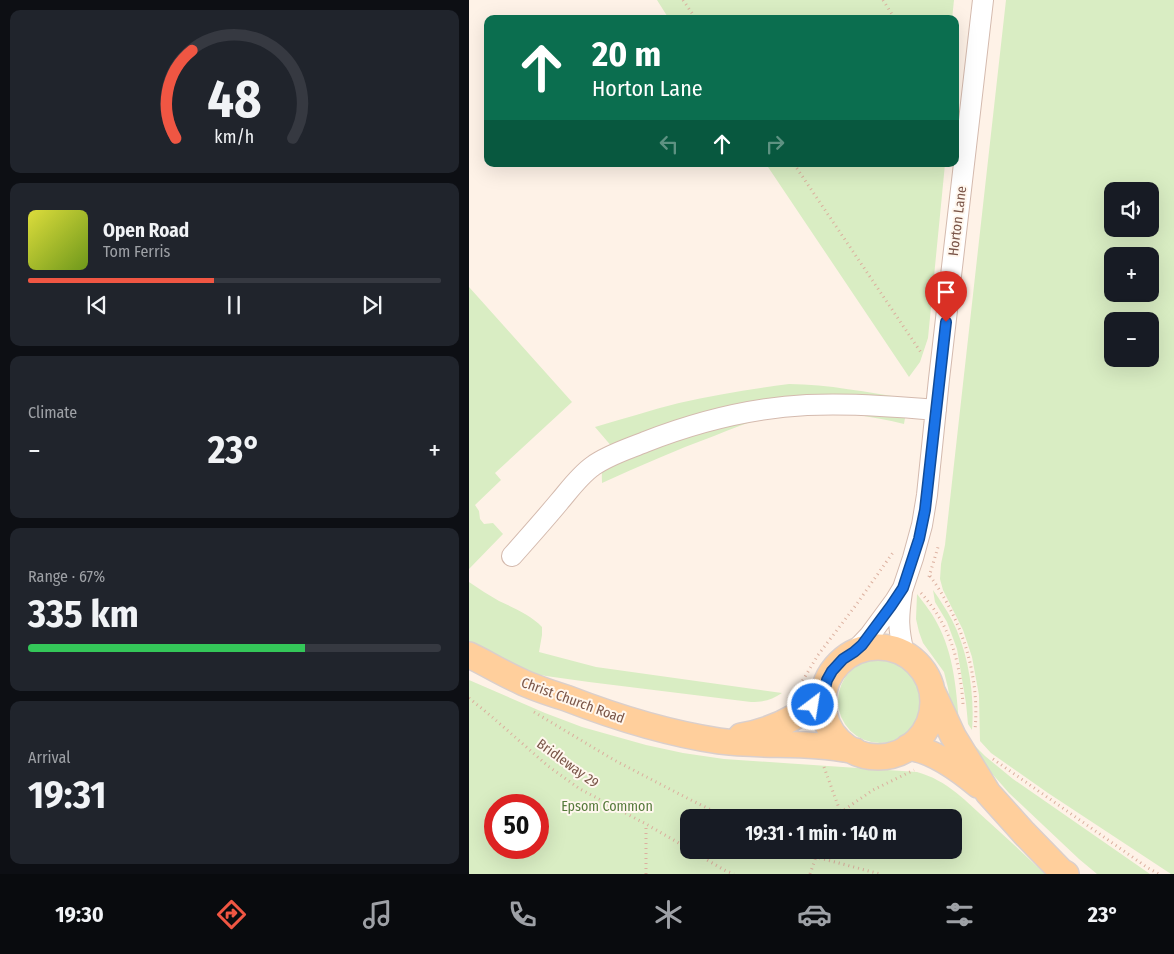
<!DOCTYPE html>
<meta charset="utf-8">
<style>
:root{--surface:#171b24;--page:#20242c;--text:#f1f3f6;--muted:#9ea1a6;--line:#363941;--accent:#f05643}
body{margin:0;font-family:"Fira Sans Condensed",sans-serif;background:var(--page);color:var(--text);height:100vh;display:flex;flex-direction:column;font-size:19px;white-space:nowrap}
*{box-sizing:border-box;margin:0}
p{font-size:16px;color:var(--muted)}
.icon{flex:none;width:28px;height:28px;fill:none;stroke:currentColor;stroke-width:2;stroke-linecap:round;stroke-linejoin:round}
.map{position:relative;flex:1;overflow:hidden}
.details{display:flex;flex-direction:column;gap:10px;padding:10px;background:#0d0f14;width:469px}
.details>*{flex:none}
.top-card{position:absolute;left:15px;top:15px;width:475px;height:152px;border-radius:10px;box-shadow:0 5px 20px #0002;background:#0b6e4f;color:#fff;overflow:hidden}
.controls{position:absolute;left:635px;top:182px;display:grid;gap:10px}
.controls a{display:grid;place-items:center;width:55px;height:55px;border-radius:10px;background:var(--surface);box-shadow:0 5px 20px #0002;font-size:25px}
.speed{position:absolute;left:15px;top:794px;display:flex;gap:10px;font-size:25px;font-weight:700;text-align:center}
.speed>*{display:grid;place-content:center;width:65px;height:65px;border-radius:50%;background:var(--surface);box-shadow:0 5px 20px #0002;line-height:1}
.speed .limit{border:8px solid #d22;background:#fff;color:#111}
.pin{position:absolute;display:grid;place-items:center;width:42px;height:42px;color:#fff;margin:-51px -21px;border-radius:50% 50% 50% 0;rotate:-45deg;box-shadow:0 0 5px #0007}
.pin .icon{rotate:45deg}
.me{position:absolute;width:55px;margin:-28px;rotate:31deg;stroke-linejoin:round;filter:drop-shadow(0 0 4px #0008)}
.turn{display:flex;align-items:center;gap:18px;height:105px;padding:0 25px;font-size:22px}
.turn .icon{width:65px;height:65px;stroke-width:2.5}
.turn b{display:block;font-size:35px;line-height:42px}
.lanes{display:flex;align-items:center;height:48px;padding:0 25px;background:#0003;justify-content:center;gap:25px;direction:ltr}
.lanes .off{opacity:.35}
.big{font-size:38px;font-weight:700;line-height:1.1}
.details .widget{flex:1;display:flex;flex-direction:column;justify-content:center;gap:8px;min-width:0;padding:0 18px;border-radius:10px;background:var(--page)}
.details .dial{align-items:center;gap:0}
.dial svg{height:130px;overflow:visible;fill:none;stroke:var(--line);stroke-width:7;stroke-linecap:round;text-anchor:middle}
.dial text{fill:var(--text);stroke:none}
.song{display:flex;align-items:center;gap:15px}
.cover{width:60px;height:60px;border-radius:8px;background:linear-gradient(135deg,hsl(60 70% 55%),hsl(80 70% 35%))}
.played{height:5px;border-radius:2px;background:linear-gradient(90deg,var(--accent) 45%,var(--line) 45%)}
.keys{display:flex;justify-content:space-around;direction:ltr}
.heat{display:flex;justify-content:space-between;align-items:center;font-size:28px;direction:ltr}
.charge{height:8px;border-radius:4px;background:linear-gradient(90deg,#34c759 67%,var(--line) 0)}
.trip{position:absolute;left:211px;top:809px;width:282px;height:50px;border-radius:10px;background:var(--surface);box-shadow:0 5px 20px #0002;font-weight:700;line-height:50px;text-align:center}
.dock{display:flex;height:80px;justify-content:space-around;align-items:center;background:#090b0e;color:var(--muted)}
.dock .icon{width:35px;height:35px}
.dock .current{color:var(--accent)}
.dock b{font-size:22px;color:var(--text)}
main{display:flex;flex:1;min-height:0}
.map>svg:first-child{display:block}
.green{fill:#d9edc3;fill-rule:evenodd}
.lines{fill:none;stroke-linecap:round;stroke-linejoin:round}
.minor-casing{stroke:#d4baae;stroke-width:22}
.major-casing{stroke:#dacfcc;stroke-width:28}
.path{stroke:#dbaf9e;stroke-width:3;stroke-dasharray:1 4;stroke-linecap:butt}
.minor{stroke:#fff;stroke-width:20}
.major{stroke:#ffcf9c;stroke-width:25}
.route-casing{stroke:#114b97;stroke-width:12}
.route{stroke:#1a73e8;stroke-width:9}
.labels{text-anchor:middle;stroke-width:4;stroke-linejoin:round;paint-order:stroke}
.street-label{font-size:14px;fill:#7a5548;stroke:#fff7ee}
.park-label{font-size:14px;fill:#567a3c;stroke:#fff7ee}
</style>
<main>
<section class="details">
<div class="widget dial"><svg viewBox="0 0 100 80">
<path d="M14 69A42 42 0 1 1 86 69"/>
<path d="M14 69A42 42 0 0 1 24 15" stroke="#f05643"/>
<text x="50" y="56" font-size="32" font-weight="700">48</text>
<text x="50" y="72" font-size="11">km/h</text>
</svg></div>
<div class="widget">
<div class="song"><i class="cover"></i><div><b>Open Road</b><p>Tom Ferris</p></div></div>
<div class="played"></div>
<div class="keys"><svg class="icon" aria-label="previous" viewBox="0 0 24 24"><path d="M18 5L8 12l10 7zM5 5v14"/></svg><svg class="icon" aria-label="pause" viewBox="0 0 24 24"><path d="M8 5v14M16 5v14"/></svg><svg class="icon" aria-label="next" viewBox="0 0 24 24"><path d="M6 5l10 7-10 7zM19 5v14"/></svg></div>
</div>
<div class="widget"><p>Climate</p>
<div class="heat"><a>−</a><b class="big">23°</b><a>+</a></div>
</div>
<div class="widget"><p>Range · 67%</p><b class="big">335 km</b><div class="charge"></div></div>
<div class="widget"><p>Arrival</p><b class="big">19:31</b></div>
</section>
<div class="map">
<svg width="706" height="874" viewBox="0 0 706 874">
<rect width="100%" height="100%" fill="#fef2e7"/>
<path class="green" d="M188,0H485L483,19H200Z
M537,0H705V874H702L579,793L522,753L511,741L510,695L503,657L494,630L474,590L471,579L472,564L476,545L483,482ZM644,191H681V229H644ZM644,256H681V294H644ZM644,321H681V359H644Z
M297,164H476L459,338L451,362L440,377Z
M0,287L103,402L26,473L32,480L6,505L10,511L11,519L15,524L24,523L34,534L0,569Z
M320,384C359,384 399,393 438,398L358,401L144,448L126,427C154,419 182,410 210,403C246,395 283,389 320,384Z
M340,408H376L437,412L435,424C400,416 365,410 329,412C300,414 272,425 245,436C207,450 170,466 133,483C133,478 132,472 135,468C140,458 155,455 164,451C190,440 217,430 245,423C276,415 308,411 340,408Z
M0,582C10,589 20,595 30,601C45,608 62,615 73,627V635L70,652L127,667L313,693C303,700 294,702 282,702L120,682L77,676L55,672L0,650Z
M464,590C471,600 477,609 483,620C499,651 506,695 503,730L499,724L497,703L488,649L478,622L466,602Z
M448,594C455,603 463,613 468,623C485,655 487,688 490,723L482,707L479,688L475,672L454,643L450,632L447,619Z
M369 701a42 42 0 1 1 84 0a42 42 0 1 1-84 0Z
M0,680L76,713L113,727L177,745L214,753L255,759L448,772C478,780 498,802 520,822C539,839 558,857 576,874H0ZM26,805H69V848H26ZM220,818H485V850H220Z
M500,740L516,756L544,779L681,874H628L610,859L540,793L519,769Z"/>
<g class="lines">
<g class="minor-casing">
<path id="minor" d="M43,556C59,538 75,520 90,502C101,489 111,475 124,466C139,455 159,449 176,442C227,422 282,408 338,405C380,403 424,406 467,410
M433,592C429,618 429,628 435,654
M385,652L401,635L426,601L434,588L444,558L453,525L458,495L470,379L514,0"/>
</g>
<g class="major-casing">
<path id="major" d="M354 702a55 55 0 1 1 110 0a55 55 0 1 1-110 0Z
M0,655C17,663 33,673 51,681C65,688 81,693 97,698C146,717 197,733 250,741C295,747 342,741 386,751
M464,693L484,736L519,793L555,833L592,871L597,874
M272,736C303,731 330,717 354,697
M439,747C463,750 491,770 509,785"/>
</g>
<path class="path" d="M214,0L227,19
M414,0L426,19
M325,164L453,354
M461,576C493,620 511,676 506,730
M460,577L469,547
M452,593C481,625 491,661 494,704
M331,685L349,655L387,605L425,551
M0,698L22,716L79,766L111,789L177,824L220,849
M65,712L145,760L216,797L258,818
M524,759L679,868L690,874
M355,767L371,811
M363,818L404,790L445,770
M221,850L257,871L265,874
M332,850L347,857L411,874
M177,874V825
M341,874L347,857"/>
<use href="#minor" class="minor"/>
<use href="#major" class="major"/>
</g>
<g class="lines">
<g class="route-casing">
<path id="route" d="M344,705L354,697L358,680L363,671L374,659L385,652L393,645L422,606L434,588L450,539L456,510L477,322"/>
</g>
<use href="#route" class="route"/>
</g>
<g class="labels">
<g class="street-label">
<text transform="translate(488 221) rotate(-83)" y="5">Horton Lane</text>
<text transform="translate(104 700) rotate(20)" y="5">Christ Church Road</text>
<text transform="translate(99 763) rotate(36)" y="5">Bridleway 29</text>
</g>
<g class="park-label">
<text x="138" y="811">Epsom Common</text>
</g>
</g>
</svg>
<div class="controls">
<a><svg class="icon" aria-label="sound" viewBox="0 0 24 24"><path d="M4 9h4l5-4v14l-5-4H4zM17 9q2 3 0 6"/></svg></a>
<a>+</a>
<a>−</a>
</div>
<div class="speed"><div class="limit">50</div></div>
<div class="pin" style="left:477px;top:322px;background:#d93025"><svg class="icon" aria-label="arrive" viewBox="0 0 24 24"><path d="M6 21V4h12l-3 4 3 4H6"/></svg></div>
<svg class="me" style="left:344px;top:705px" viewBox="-20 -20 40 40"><circle r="17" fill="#1a73e8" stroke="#fff" stroke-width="3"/><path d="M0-11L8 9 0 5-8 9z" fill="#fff"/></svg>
<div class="trip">19:31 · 1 min · 140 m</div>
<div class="top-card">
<div class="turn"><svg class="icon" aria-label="ahead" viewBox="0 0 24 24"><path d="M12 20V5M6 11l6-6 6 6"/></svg><div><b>20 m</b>Horton Lane</div></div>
<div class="lanes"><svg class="icon off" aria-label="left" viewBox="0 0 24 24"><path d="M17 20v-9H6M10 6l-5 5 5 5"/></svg><svg class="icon" aria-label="ahead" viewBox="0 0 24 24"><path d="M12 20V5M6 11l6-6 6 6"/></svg><svg class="icon off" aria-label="right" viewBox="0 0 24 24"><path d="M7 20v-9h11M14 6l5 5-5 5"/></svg></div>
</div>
</div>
</main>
<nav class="dock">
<b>19:30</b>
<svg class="icon current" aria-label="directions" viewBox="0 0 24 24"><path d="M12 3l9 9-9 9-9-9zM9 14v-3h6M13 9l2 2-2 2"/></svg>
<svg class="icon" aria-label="music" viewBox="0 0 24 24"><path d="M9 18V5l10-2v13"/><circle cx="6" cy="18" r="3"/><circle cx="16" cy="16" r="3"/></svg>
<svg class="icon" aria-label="phone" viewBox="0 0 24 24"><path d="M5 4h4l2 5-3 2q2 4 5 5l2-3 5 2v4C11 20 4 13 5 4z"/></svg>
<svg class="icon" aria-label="climate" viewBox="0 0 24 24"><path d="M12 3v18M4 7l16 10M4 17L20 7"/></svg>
<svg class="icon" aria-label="car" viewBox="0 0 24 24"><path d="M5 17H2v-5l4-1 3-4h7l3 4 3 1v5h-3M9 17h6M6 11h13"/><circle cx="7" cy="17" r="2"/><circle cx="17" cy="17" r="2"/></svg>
<svg class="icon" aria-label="filters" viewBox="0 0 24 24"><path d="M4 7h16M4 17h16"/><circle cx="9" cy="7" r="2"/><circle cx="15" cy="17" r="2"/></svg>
<b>23°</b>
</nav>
